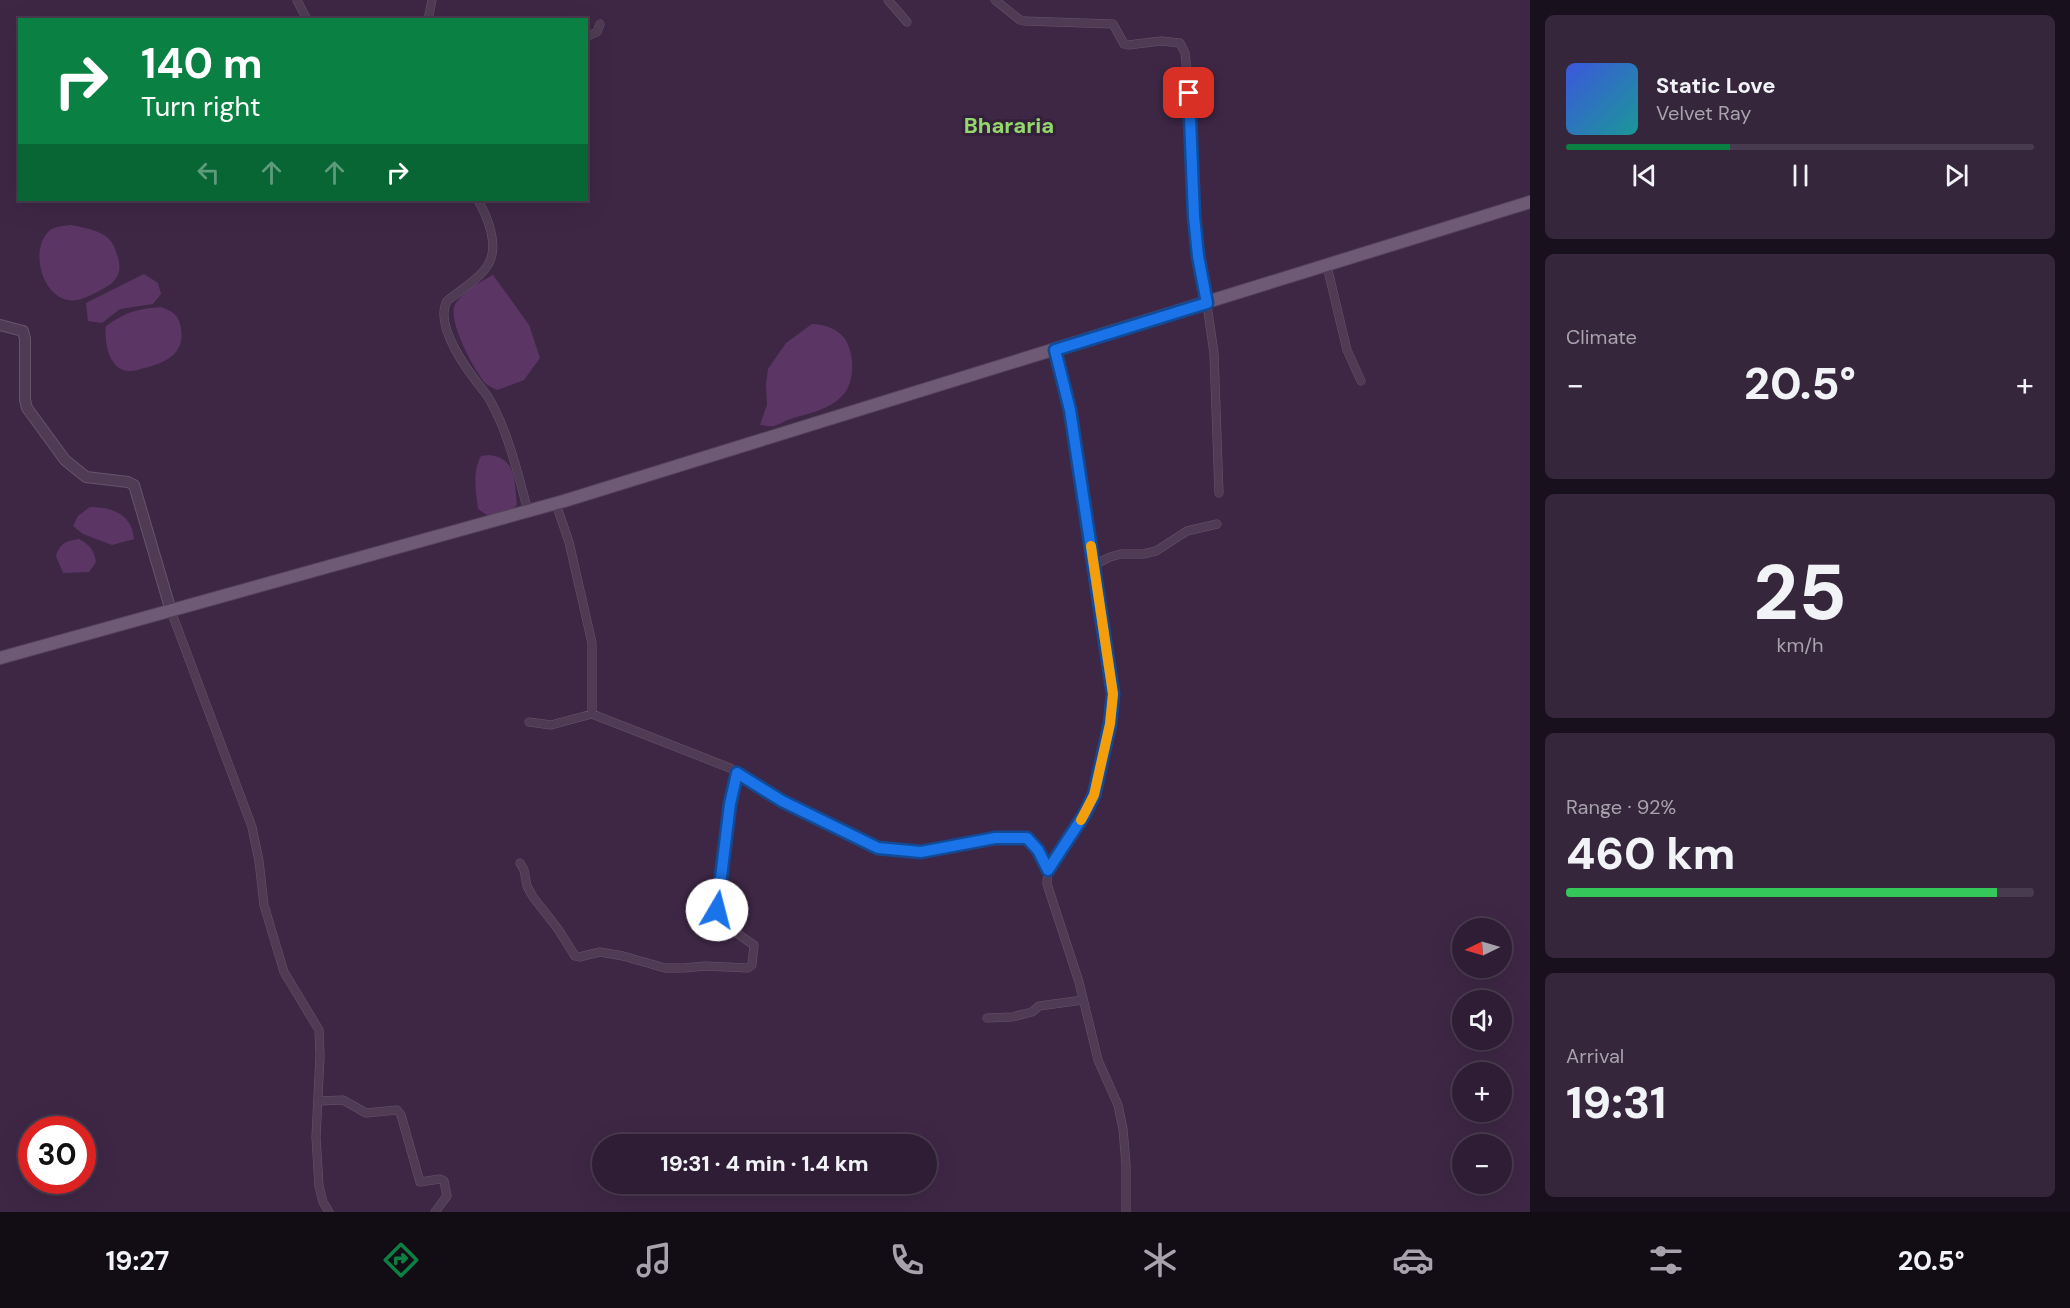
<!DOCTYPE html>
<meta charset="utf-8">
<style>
:root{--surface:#2e1d34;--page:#36263c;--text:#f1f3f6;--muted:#a7a2ac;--line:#493b4f;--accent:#0b8043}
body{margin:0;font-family:"DM Sans",sans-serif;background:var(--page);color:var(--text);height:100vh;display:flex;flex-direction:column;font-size:22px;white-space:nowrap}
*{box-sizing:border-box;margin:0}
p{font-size:20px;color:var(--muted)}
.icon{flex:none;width:33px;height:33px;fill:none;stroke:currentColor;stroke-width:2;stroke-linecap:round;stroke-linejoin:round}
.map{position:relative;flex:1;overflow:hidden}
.details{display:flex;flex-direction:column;gap:15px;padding:15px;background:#19101d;width:540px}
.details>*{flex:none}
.hud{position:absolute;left:18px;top:18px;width:570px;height:183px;border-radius:0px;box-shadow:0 6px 24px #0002,0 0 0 2px var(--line);background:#0b8043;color:#fff;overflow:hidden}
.needle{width:39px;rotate:265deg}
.controls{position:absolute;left:1452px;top:918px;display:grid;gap:12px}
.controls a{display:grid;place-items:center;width:60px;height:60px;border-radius:50%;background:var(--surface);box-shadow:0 6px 24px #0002,0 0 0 2px var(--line);font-size:30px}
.speed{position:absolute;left:18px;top:1116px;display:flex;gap:12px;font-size:30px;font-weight:700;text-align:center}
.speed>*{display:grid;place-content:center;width:78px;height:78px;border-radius:50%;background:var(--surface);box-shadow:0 6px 24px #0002,0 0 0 2px var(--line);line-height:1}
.speed .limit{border:9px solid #d22;background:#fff;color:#111}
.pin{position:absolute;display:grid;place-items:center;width:51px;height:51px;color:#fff;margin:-26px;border-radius:12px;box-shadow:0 3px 9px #0006}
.me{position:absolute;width:66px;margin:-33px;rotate:8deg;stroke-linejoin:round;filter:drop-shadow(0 0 4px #0008)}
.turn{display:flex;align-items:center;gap:21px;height:126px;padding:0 24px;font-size:27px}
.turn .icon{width:78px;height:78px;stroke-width:2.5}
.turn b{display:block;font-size:42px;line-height:51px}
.lanes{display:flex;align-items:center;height:57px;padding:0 24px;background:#0003;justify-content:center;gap:30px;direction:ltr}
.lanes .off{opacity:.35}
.big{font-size:45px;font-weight:800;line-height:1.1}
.details .widget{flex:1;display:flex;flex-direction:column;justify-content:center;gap:9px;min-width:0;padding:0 21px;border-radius:9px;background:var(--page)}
.details .dial{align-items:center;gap:0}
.dial b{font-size:78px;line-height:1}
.song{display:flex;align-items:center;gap:18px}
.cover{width:72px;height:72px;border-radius:9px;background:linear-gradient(135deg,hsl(230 70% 55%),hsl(180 70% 35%))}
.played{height:6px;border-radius:3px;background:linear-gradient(90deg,var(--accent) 35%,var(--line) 35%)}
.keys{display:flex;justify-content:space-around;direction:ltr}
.heat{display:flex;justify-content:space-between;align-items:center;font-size:33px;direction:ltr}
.charge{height:9px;border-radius:4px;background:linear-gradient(90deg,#34c759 92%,var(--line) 0)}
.trip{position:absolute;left:592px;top:1134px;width:345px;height:60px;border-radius:30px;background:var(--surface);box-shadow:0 6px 24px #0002,0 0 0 2px var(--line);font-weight:800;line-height:60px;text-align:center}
.tab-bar{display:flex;height:96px;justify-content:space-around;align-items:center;background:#120c15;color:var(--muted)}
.tab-bar .icon{width:42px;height:42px}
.tab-bar .current{color:var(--accent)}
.tab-bar b{font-size:27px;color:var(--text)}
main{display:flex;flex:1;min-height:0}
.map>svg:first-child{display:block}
.water{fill:#5b3665}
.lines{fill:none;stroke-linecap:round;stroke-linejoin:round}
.minor-casing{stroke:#67546c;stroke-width:9}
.tertiary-casing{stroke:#67546c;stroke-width:12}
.primary-casing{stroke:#55425b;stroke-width:14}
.minor{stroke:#4f3c54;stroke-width:8}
.tertiary{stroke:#4f3c54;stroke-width:10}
.primary{stroke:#6e5a74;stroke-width:12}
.route-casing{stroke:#114b97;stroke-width:15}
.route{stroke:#1a73e8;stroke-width:10}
.slow{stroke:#f59e0b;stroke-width:10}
.labels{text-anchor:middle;stroke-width:6;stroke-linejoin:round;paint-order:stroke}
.quarter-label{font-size:22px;font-weight:bold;fill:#93d86a;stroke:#34203a}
</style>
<main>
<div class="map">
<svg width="1530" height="1212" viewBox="0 0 1530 1212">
<rect width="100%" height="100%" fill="#3e2745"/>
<path class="water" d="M71,225C81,227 93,229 102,234C109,237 114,244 116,252C124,272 118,282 99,291C89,296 79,302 68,300C41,295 30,249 49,231C55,226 64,226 71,225Z
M144,274L158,283L161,294L153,304L120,309L102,323L88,321L86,303Z
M493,275L529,325L540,358L524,380L497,390C494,388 488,386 485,383C474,370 445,317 456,303C465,290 480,282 493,275Z
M161,307C174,312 179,315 181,329C185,354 165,363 144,368C140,369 135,371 130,371C109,371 104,342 106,326C126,312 137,309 161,307Z
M812,324C824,324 838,329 845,339C855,354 855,383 842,396C828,411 805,414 787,420C783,422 778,425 774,426C770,427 764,425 760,425L767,405L766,384L768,369L786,343Z
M490,455C517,459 514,481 517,505L511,510L490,517L478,509C476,490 472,473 481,456Z
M90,507C112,507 132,514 134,539L112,545L83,534L73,526L78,516Z
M79,539C90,545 94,550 96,562L89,572L63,573L56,556C60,543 66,541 79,539Z"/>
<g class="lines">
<g class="minor-casing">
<path id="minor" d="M297,0L307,20
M888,0L907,22
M995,0L1020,20L1024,21L1113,24L1124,44L1128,45L1161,41L1180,43L1185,53L1189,93L1194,216L1214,353L1219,493
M428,20L432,0
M586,37L597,32L600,24
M478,200C487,216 499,244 489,263C481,278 461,290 447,301C433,327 470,374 486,394C492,402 497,414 501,423C513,451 520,482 528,511
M1327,266L1347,350L1361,381
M1055,350L1070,409L1113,694L1110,724L1094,795L1084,815L1048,870L1047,884L1079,982L1098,1060L1118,1105L1123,1129L1126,1165V1212
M556,504L569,542L592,643V714
M1094,565L1110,557L1121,554H1143L1156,551L1187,531L1217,524
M171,611L252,827L259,861L264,905L284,972L319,1030L320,1056L316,1137L319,1186L323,1202L329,1212
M529,722L551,725L592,714L730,768L781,801L823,823L878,848L921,852L995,838H1027L1038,850L1048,870
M520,863L524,870L527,886L533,897L558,929L575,956L579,957L600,952L623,956L665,968H684L705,966L748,968L752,965L754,945L720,922L717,917L730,804L737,773
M987,1018L1012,1017L1032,1012L1039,1006L1083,1000
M318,1101L343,1100L366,1113L397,1110L401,1115L420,1182L440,1179L444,1181L447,1196L435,1212"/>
</g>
<g class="tertiary-casing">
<path id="tertiary" d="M0,325L23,331L25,339V400L27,408L65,460L86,477L128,482L134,485L171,611"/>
</g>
<g class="primary-casing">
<path id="primary" d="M0,658L564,501L1530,202"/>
</g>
<use href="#minor" class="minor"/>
<use href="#tertiary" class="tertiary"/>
<use href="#primary" class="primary"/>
</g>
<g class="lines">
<g class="route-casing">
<path id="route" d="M717,910L730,804L737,773L782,801L878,848L921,852L995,838H1027L1038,850L1048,870L1084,815L1094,795L1110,724L1113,694L1070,410L1055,350L1207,303L1198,256L1194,216L1189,93"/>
</g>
<use href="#route" class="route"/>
<path class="slow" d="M1081,820L1094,795L1110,724L1113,694L1091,546"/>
</g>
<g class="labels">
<g class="quarter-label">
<text x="1009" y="133">Bhararia</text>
</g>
</g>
</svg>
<div class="controls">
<a><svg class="needle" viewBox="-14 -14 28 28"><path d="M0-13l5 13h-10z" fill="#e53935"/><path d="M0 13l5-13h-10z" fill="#a7a2ac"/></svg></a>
<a><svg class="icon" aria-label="sound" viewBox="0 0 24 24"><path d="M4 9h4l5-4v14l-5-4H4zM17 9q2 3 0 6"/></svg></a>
<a>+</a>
<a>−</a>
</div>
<div class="speed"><div class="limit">30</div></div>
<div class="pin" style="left:1189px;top:93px;background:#d93025"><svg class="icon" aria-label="arrive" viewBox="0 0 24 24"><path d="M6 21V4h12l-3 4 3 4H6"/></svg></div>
<svg class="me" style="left:717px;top:910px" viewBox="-20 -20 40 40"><circle r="19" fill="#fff"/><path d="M0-13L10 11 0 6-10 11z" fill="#1a73e8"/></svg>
<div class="trip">19:31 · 4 min · 1.4 km</div>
<div class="hud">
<div class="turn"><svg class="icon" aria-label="right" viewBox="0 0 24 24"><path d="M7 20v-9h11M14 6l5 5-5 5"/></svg><div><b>140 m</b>Turn right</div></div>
<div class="lanes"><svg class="icon off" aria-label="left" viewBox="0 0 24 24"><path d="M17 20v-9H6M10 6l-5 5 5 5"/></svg><svg class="icon off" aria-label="ahead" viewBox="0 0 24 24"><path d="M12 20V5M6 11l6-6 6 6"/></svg><svg class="icon off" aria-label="ahead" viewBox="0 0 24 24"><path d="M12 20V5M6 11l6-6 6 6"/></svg><svg class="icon" aria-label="right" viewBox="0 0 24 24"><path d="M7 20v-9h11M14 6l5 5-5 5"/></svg></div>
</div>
</div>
<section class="details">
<div class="widget">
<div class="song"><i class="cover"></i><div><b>Static Love</b><p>Velvet Ray</p></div></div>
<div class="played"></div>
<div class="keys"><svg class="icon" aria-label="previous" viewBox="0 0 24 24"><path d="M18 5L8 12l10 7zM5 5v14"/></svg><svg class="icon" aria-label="pause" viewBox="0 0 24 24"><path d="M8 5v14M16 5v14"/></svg><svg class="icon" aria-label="next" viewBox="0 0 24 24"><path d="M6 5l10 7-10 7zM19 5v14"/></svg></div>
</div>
<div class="widget"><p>Climate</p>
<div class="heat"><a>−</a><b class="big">20.5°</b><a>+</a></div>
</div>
<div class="widget dial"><b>25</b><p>km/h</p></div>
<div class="widget"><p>Range · 92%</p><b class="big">460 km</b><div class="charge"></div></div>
<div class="widget"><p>Arrival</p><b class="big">19:31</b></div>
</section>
</main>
<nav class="tab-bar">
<b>19:27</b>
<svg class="icon current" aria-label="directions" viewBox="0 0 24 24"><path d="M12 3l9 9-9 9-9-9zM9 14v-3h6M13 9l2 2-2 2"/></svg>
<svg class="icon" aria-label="music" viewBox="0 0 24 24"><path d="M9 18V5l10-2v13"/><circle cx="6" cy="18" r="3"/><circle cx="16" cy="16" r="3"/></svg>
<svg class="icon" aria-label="phone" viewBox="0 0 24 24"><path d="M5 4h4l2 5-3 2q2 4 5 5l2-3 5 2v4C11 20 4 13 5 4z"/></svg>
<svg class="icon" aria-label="climate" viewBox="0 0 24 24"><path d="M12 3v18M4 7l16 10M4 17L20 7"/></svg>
<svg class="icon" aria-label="car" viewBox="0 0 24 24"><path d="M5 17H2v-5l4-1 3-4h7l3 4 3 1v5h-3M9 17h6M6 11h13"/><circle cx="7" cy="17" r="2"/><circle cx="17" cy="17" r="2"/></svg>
<svg class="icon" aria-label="filters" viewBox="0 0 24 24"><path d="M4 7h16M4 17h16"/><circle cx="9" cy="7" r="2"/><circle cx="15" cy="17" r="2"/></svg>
<b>20.5°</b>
</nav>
